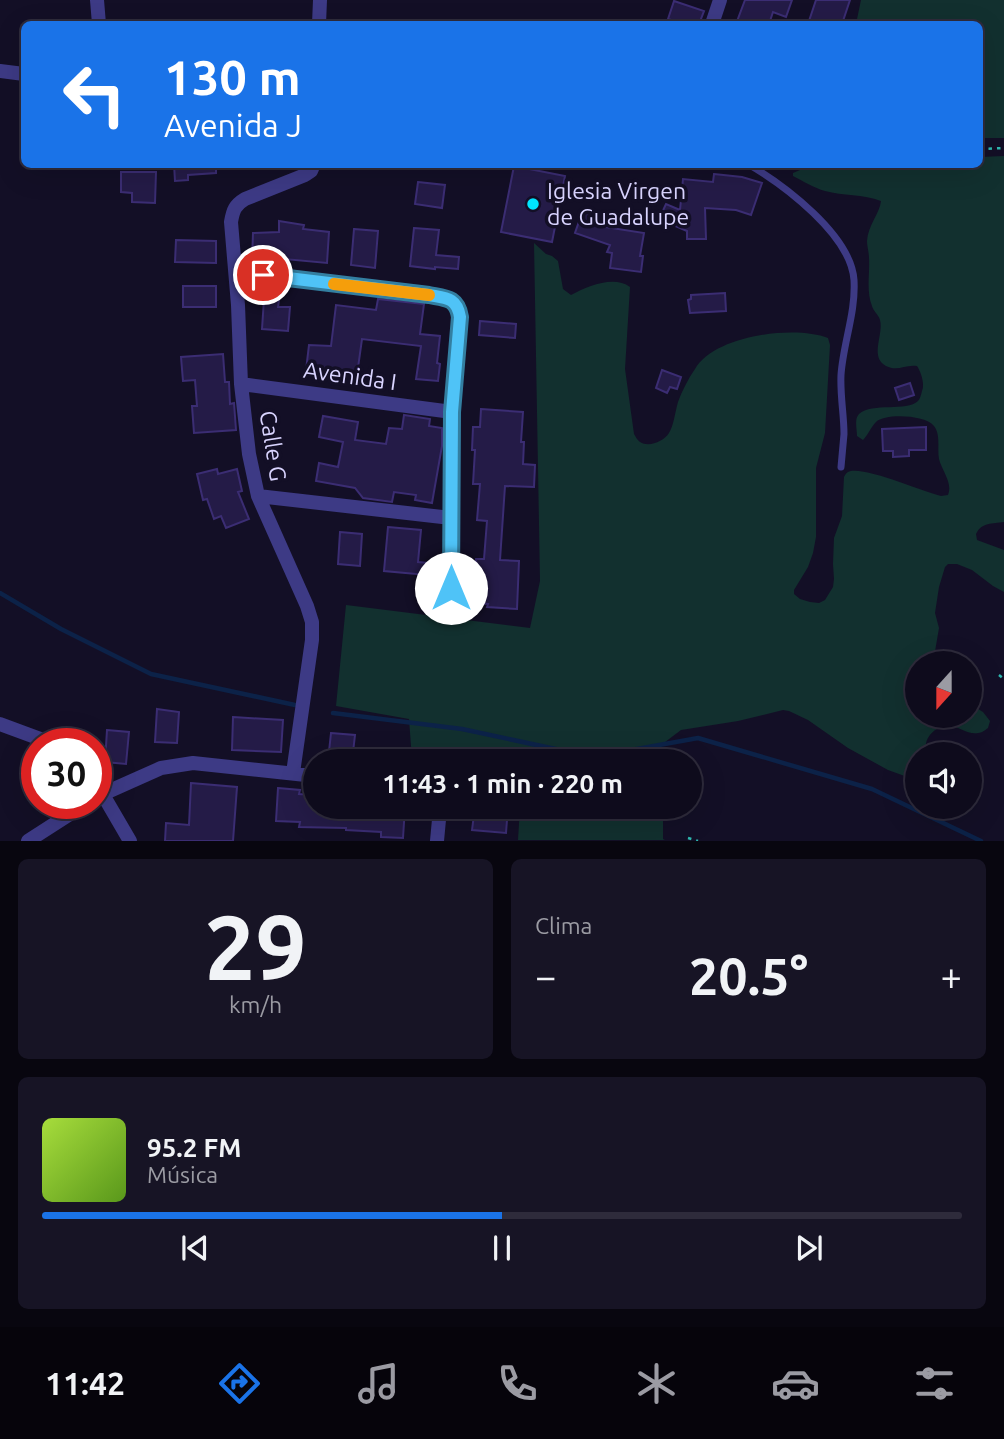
<!DOCTYPE html>
<html lang="es">
<meta charset="utf-8">
<style>
:root{--surface:#0e0b1c;--page:#171425;--text:#f1f3f6;--muted:#9b9ba3;--line:#2e2b3b;--accent:#1a73e8}
body{margin:0;font-family:Ubuntu,sans-serif;background:var(--page);color:var(--text);height:100vh;display:flex;flex-direction:column;font-size:26px;white-space:nowrap}
*{box-sizing:border-box;margin:0}
p{font-size:23px;color:var(--muted)}
.icon{flex:none;width:38px;height:38px;fill:none;stroke:currentColor;stroke-width:2;stroke-linecap:round;stroke-linejoin:round}
.map{position:relative;height:841px;overflow:hidden}
.details{display:flex;flex-direction:column;gap:18px;padding:18px;background:#08060f;flex:1}
.details>*{flex:none}
.top-card{position:absolute;left:21px;top:21px;width:962px;height:147px;border-radius:10px;box-shadow:0 7px 28px #0002,0 0 0 2px var(--line);background:#1a73e8;color:#fff;overflow:hidden}
.needle{width:46px;rotate:201deg}
.controls{position:absolute;left:905px;top:651px;display:grid;gap:14px}
.controls a{display:grid;place-items:center;width:77px;height:77px;border-radius:50%;background:var(--surface);box-shadow:0 7px 28px #0002,0 0 0 2px var(--line);font-size:35px}
.speed{position:absolute;left:21px;top:728px;display:flex;gap:14px;font-size:35px;font-weight:700;text-align:center}
.speed>*{display:grid;place-content:center;width:91px;height:91px;border-radius:50%;background:var(--surface);box-shadow:0 7px 28px #0002,0 0 0 2px var(--line);line-height:1}
.speed .limit{border:10px solid #d22;background:#fff;color:#111}
.pin{position:absolute;display:grid;place-items:center;width:60px;height:60px;color:#fff;margin:-30px;border:4px solid #fff;border-radius:50%;box-shadow:0 2px 7px #0007}
.me{position:absolute;width:77px;margin:-38px;rotate:0deg;stroke-linejoin:round;filter:drop-shadow(0 0 5px #0008)}
.turn{display:flex;align-items:center;gap:24px;height:147px;padding:0 28px;font-size:32px}
.turn .icon{width:91px;height:91px;stroke-width:2.5}
.turn b{display:block;font-size:49px;line-height:60px}
.big{font-size:52px;font-weight:700;line-height:1.1}
.details .card{flex:1;display:flex;flex-direction:column;justify-content:center;gap:10px;min-width:0;padding:0 24px;border-radius:10px;background:var(--page)}
.details .dial{align-items:center;gap:0}
.dial b{font-size:91px;line-height:1}
.song{display:flex;align-items:center;gap:21px}
.cover{width:84px;height:84px;border-radius:10px;background:linear-gradient(135deg,hsl(80 70% 55%),hsl(90 70% 35%))}
.played{height:7px;border-radius:4px;background:linear-gradient(90deg,var(--accent) 50%,var(--line) 50%)}
.keys{display:flex;justify-content:space-around;direction:ltr}
.heat{display:flex;justify-content:space-between;align-items:center;font-size:38px;direction:ltr}
.details .tiles{flex:1;display:grid;gap:18px;grid-template-columns:1fr 1fr}
.card:last-child{grid-column:span 2}
.trip{position:absolute;left:303px;top:749px;width:399px;height:70px;border-radius:35px;background:var(--surface);box-shadow:0 7px 28px #0002,0 0 0 2px var(--line);font-weight:700;line-height:70px;text-align:center}
.tabs{display:flex;height:112px;justify-content:space-around;align-items:center;background:#06040b;color:var(--muted)}
.tabs .icon{width:49px;height:49px}
.tabs .current{color:var(--accent)}
.tabs b{font-size:32px;color:var(--text)}
.map>svg:first-child{display:block}
.green{fill:#12302f}
.lines{fill:none;stroke-linecap:round;stroke-linejoin:round}
.stream{stroke:#0c2248;stroke-width:4.5}
.building{fill:#241b47;stroke:#3b2d73;stroke-width:2}
.path{stroke:#2fb8b0;stroke-width:2.5;stroke-dasharray:3.5 5;stroke-linecap:butt}
.lane{stroke:#3d3a85;stroke-width:7}
.street{stroke:#3d3a85;stroke-width:14}
.route-casing{stroke:#337fa1;stroke-width:18}
.route{stroke:#4fc3f7;stroke-width:12}
.slow{stroke:#f59e0b;stroke-width:12}
.poi-dot{fill:#00e5ff;stroke:#130f26;stroke-width:2.5}
.labels{text-anchor:middle;stroke-width:7;stroke-linejoin:round;paint-order:stroke}
.poi-label{font-size:23px;fill:#d9d4ff;stroke:#130f26;text-anchor:start}
.street-label{font-size:23px;fill:#d9d4ff;stroke:#130f26}
</style>
<div class="map">
<svg width="1004" height="841" viewBox="0 0 1004 841">
<rect width="100%" height="100%" fill="#130f26"/>
<path class="green" d="M861,0H1004V138H980V24H856Z
M1004,156V522C992,524 982,522 976,534L977,540L1004,550V592L993,586L972,570L957,564H948L945,567L939,587L935,613L939,628L933,663H917V716H970V704L983,712L990,721L988,728C985,730 982,733 978,733C968,735 960,727 951,726C936,724 920,740 928,754H917V779H913L888,770L848,748L808,720L789,711L783,710L738,721L681,730L640,761H414L412,759L409,719L336,706L346,605L530,628L540,581L534,243L546,254L552,256L558,261L563,289L571,295C588,286 614,275 630,287L625,369L634,434C636,437 637,440 640,442C649,448 664,441 669,433C674,425 675,412 678,402C682,391 688,379 695,369C715,335 795,325 828,338L830,345L825,433L816,468V537L813,553L808,567L794,590V594L800,599L810,602L819,603L825,600L833,587L834,579L833,564L834,538L842,516L844,477C845,475 846,473 848,472C862,465 923,492 941,496L948,495C953,483 942,471 939,459C937,448 941,435 934,426C926,415 885,413 876,422C871,427 868,435 863,440L857,436C857,429 854,419 859,414C872,402 907,412 918,401C920,399 921,395 922,391C925,384 921,372 917,366C905,364 898,372 886,366C869,357 884,334 880,320C879,315 873,311 872,306C866,291 870,273 869,258C869,252 867,247 867,241C868,225 880,213 881,201C863,194 843,196 825,191C814,188 803,181 793,176V173L800,170L898,167L901,164H980V157Z
M520,807H655L663,813V839L665,840H518Z"/>
<g class="lines">
<path class="stream" d="M0,593L61,629L151,674L295,705
M333,713L462,729L593,757L698,738L872,789L981,841"/>
</g>
<path class="building" d="M745,0H792L786,17L773,12L769,24H736Z
M816,0H850L842,24H808Z
M674,1L704,11L699,24H684L668,19Z
M174,164H216V173L188,175V180L175,181Z
M514,166L565,176L552,242L501,232Z
M121,172H156L155,203L132,202V193L121,192Z
M714,174L742,177L762,183L751,215L736,210L705,208L706,239H687V231L659,219L666,204L680,210L683,179L713,182Z
M418,182L445,185L442,208L415,204Z
M583,210L608,218L605,227L644,233L640,256H643L641,272L610,268L612,253L607,252L610,245L575,233Z
M279,221L304,225L303,229L329,232L327,263L274,258L273,264L252,261L253,233L279,232Z
M414,228L439,230L436,255L459,257L458,269L435,267V269L410,266Z
M354,229L378,231L375,268L351,265Z
M176,240L216,241V263L175,262Z
M183,286H216V307H183Z
M725,293L726,311L690,313L688,300L691,299V295Z
M264,299L279,300L278,307H290L288,331L262,329Z
M378,299L424,304L420,334L440,336L437,363L440,364L438,381L416,379L421,346L362,339L357,375L306,370L309,345L331,346L336,305L376,310Z
M480,321L516,324L515,338L479,335Z
M223,354L225,382H229L230,404L234,403L236,430L194,433L192,406H197L195,380L183,381L181,357Z
M662,370L681,377L677,389L670,387L667,393L656,388Z
M910,383L914,395L899,400L895,388Z
M481,409L523,412L521,442H524L523,464L535,465L534,487L505,486L500,560L519,561L517,609L487,607L488,604L474,603L476,559H484L487,521L477,520L480,484H473L475,450H472L473,427H480Z
M404,415L430,419L429,426L442,428V446L432,503L415,500L416,495L394,492L392,502L363,498L355,488L316,481L319,463L338,467L343,442L319,437L323,416L358,422L355,440L386,444L389,428L402,429Z
M926,427V450H909V456L893,457V451H883L882,429Z
M217,469L218,474L237,469L242,491L238,492L249,519L226,528L221,516L214,519L207,499L203,500L197,474Z
M388,527L421,530L418,562L428,563L427,575L384,571Z
M340,532L362,534L360,566L338,564Z
M157,709L179,712L177,743L155,742Z
M233,717L283,720L281,752L232,750Z
M107,730L129,732L126,764L105,762Z
M331,733L355,735L352,761H328Z
M191,783L237,787L233,841H165L166,823L189,825Z
M278,788L300,790L299,794L315,795V807H405L403,838L381,837V832L346,830V828L299,827L300,822L276,821Z
M475,807H508L506,833L472,830Z"/>
<g class="lines">
<path class="path" d="M980,149L1004,148
M999,675L1004,679
M688,838L698,841"/>
<path class="lane" d="M748,164C784,185 851,235 854,280C856,312 843,344 841,375C840,395 844,415 844,434C843,445 842,456 841,467"/>
<path class="street" d="M97,0L99,24
M319,24L320,0
M712,24L720,0
M0,71L24,74
M236,271L429,295C445,298 458,298 460,317L452,412L451,588
M241,384L452,412
M258,496L451,518
M0,724L54,744
M293,773L312,640V622L307,606L258,496L249,454L241,384L238,305L231,222C233,210 235,205 245,199L305,175L311,171L314,164
M96,780L102,793L130,841
M96,797L161,768L193,763L315,776
M28,841L87,803
M437,841L440,809L438,807"/>
</g>
<g class="lines">
<g class="route-casing">
<path id="route" d="M263,275L429,295C445,298 457,297 460,317L452,412L451,588"/>
</g>
<use href="#route" class="route"/>
<path class="slow" d="M334,284L429,295"/>
</g>
<circle class="poi-dot" cx="533" cy="204" r="7"/>
<g class="labels">
<g class="poi-label">
<text x="547" y="199">Iglesia Virgen<tspan x="547" dy="26">de Guadalupe</tspan></text>
</g>
<g class="street-label">
<text transform="translate(350 376) rotate(8)" y="8">Avenida I</text>
<text transform="translate(273 446) rotate(81)" y="8">Calle G</text>
</g>
</g>
</svg>
<div class="controls">
<a><svg class="needle" viewBox="-14 -14 28 28"><path d="M0-13l5 13h-10z" fill="#e53935"/><path d="M0 13l5-13h-10z" fill="#9b9ba3"/></svg></a>
<a><svg class="icon" aria-label="sound" viewBox="0 0 24 24"><path d="M4 9h4l5-4v14l-5-4H4zM17 9q2 3 0 6"/></svg></a>
</div>
<div class="speed"><div class="limit">30</div></div>
<div class="pin" style="left:263px;top:275px;background:#d93025"><svg class="icon" aria-label="arrive" viewBox="0 0 24 24"><path d="M6 21V4h12l-3 4 3 4H6"/></svg></div>
<svg class="me" style="left:451px;top:588px" viewBox="-20 -20 40 40"><circle r="19" fill="#fff"/><path d="M0-13L10 11 0 6-10 11z" fill="#4fc3f7"/></svg>
<div class="trip">11:43 · 1 min · 220 m</div>
<div class="top-card">
<div class="turn"><svg class="icon" aria-label="left" viewBox="0 0 24 24"><path d="M17 20v-9H6M10 6l-5 5 5 5"/></svg><div><b>130 m</b>Avenida J</div></div>
</div>
</div>
<section class="details">
<div class="tiles">
<div class="card dial"><b>29</b><p>km/h</p></div>
<div class="card"><p>Clima</p>
<div class="heat"><a>−</a><b class="big">20.5°</b><a>+</a></div>
</div>
<div class="card">
<div class="song"><i class="cover"></i><div><b>95.2 FM</b><p>Música</p></div></div>
<div class="played"></div>
<div class="keys"><svg class="icon" aria-label="previous" viewBox="0 0 24 24"><path d="M18 5L8 12l10 7zM5 5v14"/></svg><svg class="icon" aria-label="pause" viewBox="0 0 24 24"><path d="M8 5v14M16 5v14"/></svg><svg class="icon" aria-label="next" viewBox="0 0 24 24"><path d="M6 5l10 7-10 7zM19 5v14"/></svg></div>
</div>
</div>
</section>
<nav class="tabs">
<b>11:42</b>
<svg class="icon current" aria-label="directions" viewBox="0 0 24 24"><path d="M12 3l9 9-9 9-9-9zM9 14v-3h6M13 9l2 2-2 2"/></svg>
<svg class="icon" aria-label="music" viewBox="0 0 24 24"><path d="M9 18V5l10-2v13"/><circle cx="6" cy="18" r="3"/><circle cx="16" cy="16" r="3"/></svg>
<svg class="icon" aria-label="phone" viewBox="0 0 24 24"><path d="M5 4h4l2 5-3 2q2 4 5 5l2-3 5 2v4C11 20 4 13 5 4z"/></svg>
<svg class="icon" aria-label="climate" viewBox="0 0 24 24"><path d="M12 3v18M4 7l16 10M4 17L20 7"/></svg>
<svg class="icon" aria-label="car" viewBox="0 0 24 24"><path d="M5 17H2v-5l4-1 3-4h7l3 4 3 1v5h-3M9 17h6M6 11h13"/><circle cx="7" cy="17" r="2"/><circle cx="17" cy="17" r="2"/></svg>
<svg class="icon" aria-label="filters" viewBox="0 0 24 24"><path d="M4 7h16M4 17h16"/><circle cx="9" cy="7" r="2"/><circle cx="15" cy="17" r="2"/></svg>
</nav>
